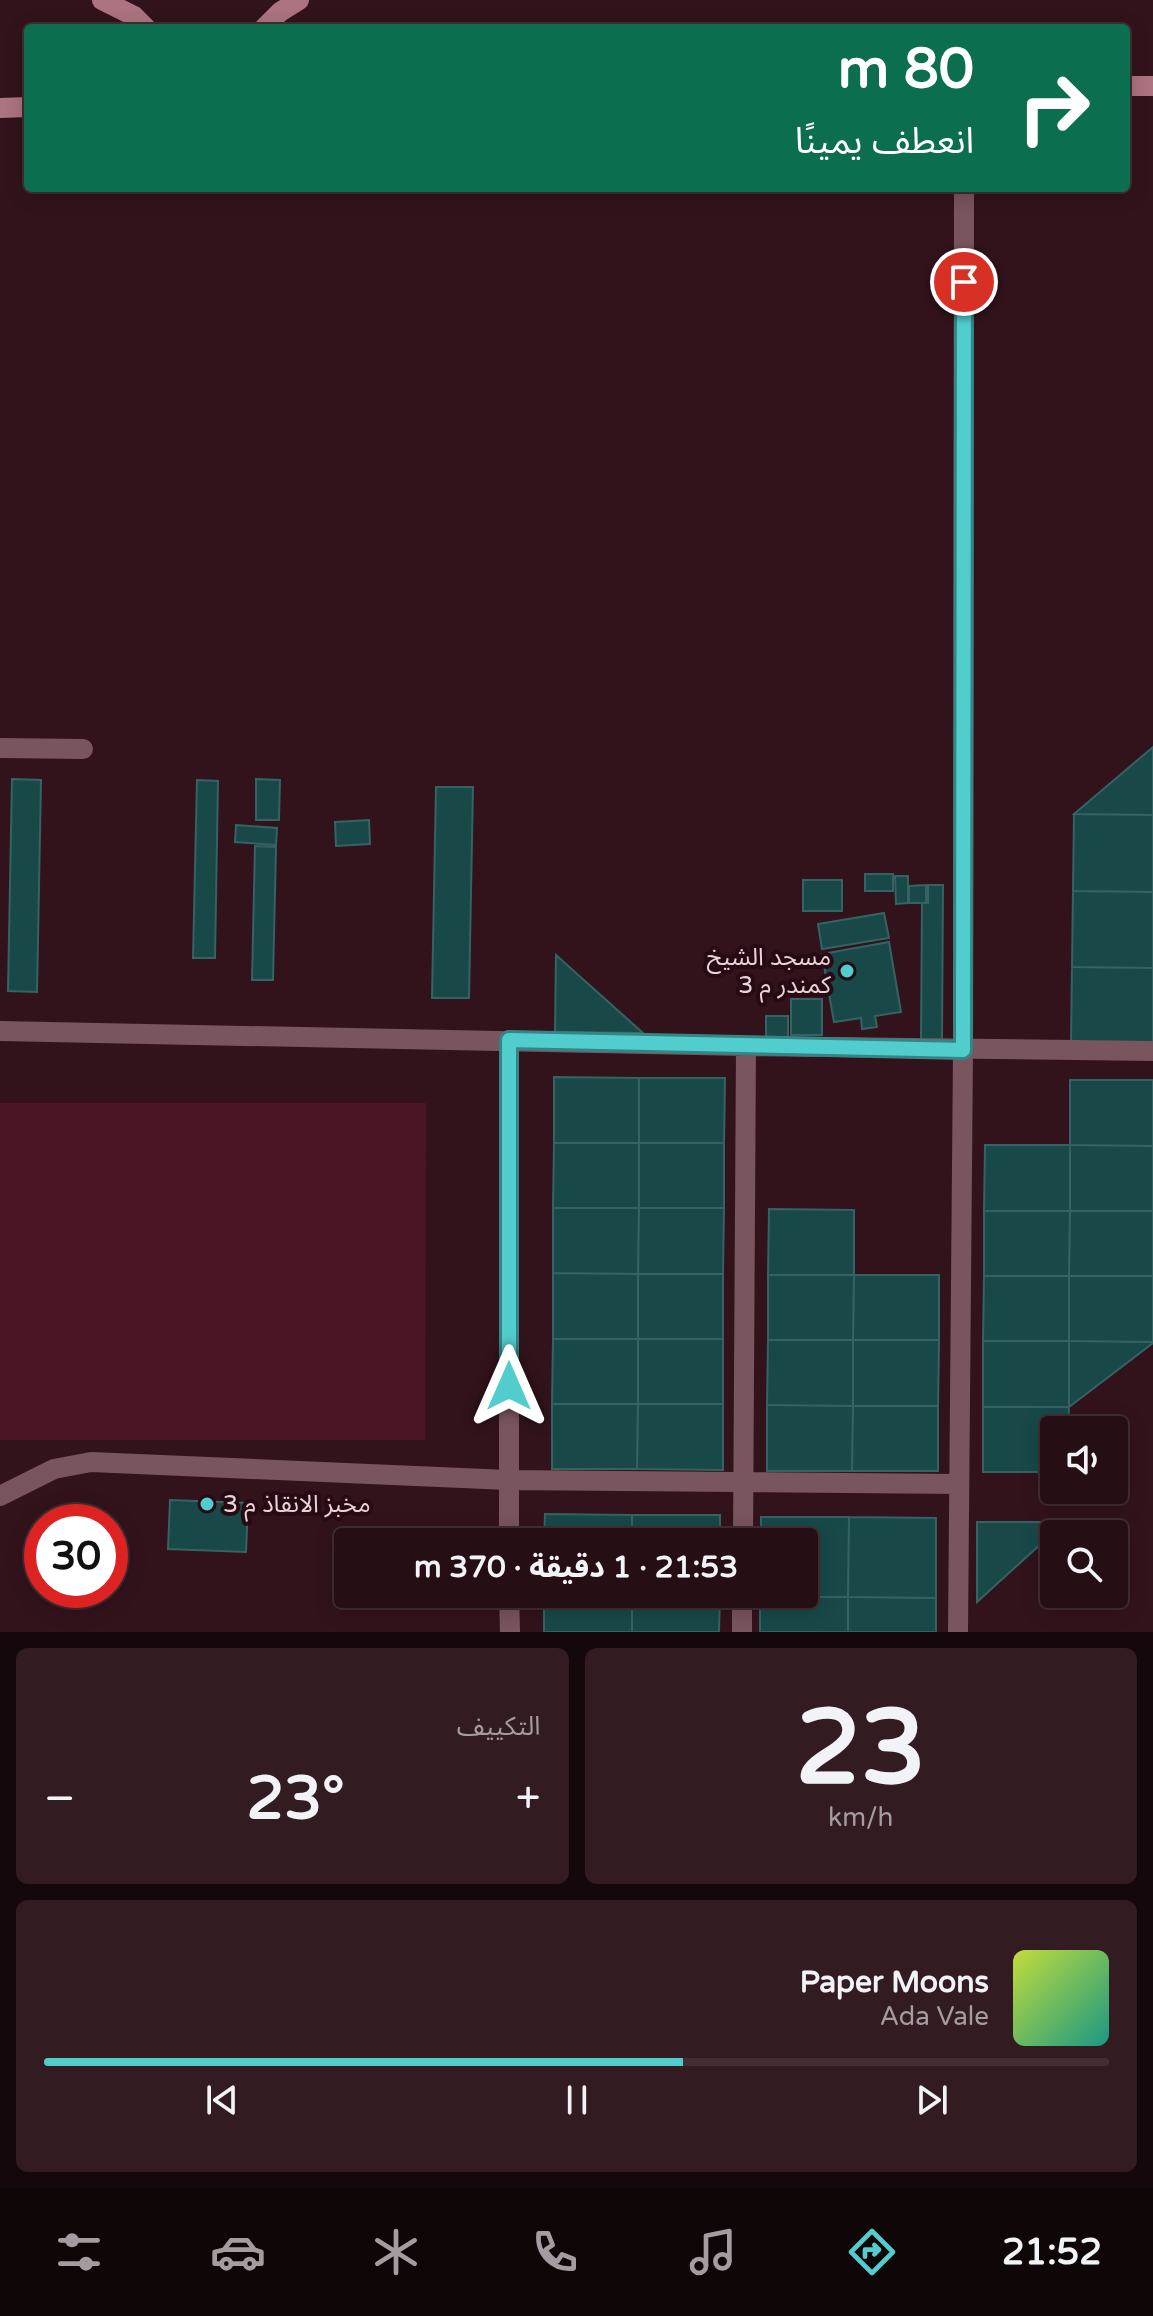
<!DOCTYPE html>
<html lang="ar">
<meta charset="utf-8">
<style>
:root{--surface:#260e15;--page:#321c22;--text:#f1f3f6;--muted:#a49ca0;--line:#422e34;--accent:#52cdce}
body{margin:0;font-family:"Varela Round","Noto Sans Arabic",sans-serif;background:var(--page);color:var(--text);direction:rtl;height:100vh;display:flex;flex-direction:column;font-size:30px;white-space:nowrap}
*{box-sizing:border-box;margin:0}
p{font-size:26px;color:var(--muted)}
.icon{flex:none;width:44px;height:44px;fill:none;stroke:currentColor;stroke-width:2;stroke-linecap:round;stroke-linejoin:round}
.map{position:relative;height:1632px;overflow:hidden;direction:ltr}
.sheet{display:flex;flex-direction:column;gap:16px;padding:16px;background:#15080c;flex:1}
.sheet>*{flex:none}
.hud{position:absolute;left:24px;top:24px;width:1106px;height:168px;border-radius:8px;box-shadow:0 4px 20px #0003,0 0 0 2px var(--line);direction:rtl;background:#0b6e4f;color:#fff;overflow:hidden}
.fabs{position:absolute;left:1040px;top:1416px;display:grid;gap:16px}
.fabs a{display:grid;place-items:center;width:88px;height:88px;border-radius:8px;background:var(--surface);box-shadow:0 4px 20px #0003,0 0 0 2px var(--line);font-size:40px}
.speed{position:absolute;left:24px;top:1504px;display:flex;gap:16px;font-size:40px;font-weight:700;text-align:center}
.speed>*{display:grid;place-content:center;width:104px;height:104px;border-radius:50%;background:var(--surface);box-shadow:0 4px 20px #0003,0 0 0 2px var(--line);line-height:1}
.speed .limit{border:12px solid #d22;background:#fff;color:#111}
.pin{position:absolute;display:grid;place-items:center;width:68px;height:68px;color:#fff;margin:-34px;border:4px solid #fff;border-radius:50%;box-shadow:0 2px 8px #0007}
.me{position:absolute;width:88px;margin:-44px;rotate:0deg;stroke-linejoin:round;filter:drop-shadow(0 0 6px #0008)}
.turn{display:flex;align-items:center;gap:28px;height:168px;padding:0 24px;font-size:36px}
.turn .icon{width:104px;height:104px;stroke-width:2.5}
.turn b{display:block;font-size:56px;line-height:68px}
.big{font-size:60px;font-weight:700;line-height:1.1}
.sheet .card{flex:1;display:flex;flex-direction:column;justify-content:center;gap:12px;min-width:0;padding:0 28px;border-radius:12px;background:var(--page)}
.sheet .dial{align-items:center;gap:0}
.dial b{font-size:104px;line-height:1}
.song{display:flex;align-items:center;gap:24px}
.cover{width:96px;height:96px;border-radius:12px;background:linear-gradient(135deg,hsl(70 70% 55%),hsl(170 70% 35%))}
.played{height:8px;border-radius:4px;background:linear-gradient(90deg,var(--accent) 60%,var(--line) 60%)}
.keys{display:flex;justify-content:space-around;direction:ltr}
.heat{display:flex;justify-content:space-between;align-items:center;font-size:44px;direction:ltr}
.sheet .tiles{flex:1;display:grid;gap:16px;grid-template-columns:1fr 1fr}
.card:last-child{grid-column:span 2}
.trip{position:absolute;left:334px;top:1528px;width:484px;height:80px;border-radius:8px;background:var(--surface);box-shadow:0 4px 20px #0003,0 0 0 2px var(--line);font-weight:700;line-height:80px;text-align:center;direction:rtl}
.dock{display:flex;height:128px;justify-content:space-around;align-items:center;background:#0f0608;color:var(--muted)}
.dock .icon{width:56px;height:56px}
.dock .on{color:var(--accent)}
.dock b{font-size:36px;color:var(--text)}
.map>svg:first-child{display:block}
.green{fill:#4b1526}
.building{fill:#194848;stroke:#356363;stroke-width:2}
.lines{fill:none;stroke-linecap:round;stroke-linejoin:round}
.street{stroke:#79555d;stroke-width:20}
.secondary{stroke:#ac7380;stroke-width:20}
.route-casing{stroke:#358586;stroke-width:20}
.route{stroke:#52cdce;stroke-width:14}
.poi-dot{fill:#52cdce;stroke:#270a13;stroke-width:3}
.labels{text-anchor:middle;stroke-width:8;stroke-linejoin:round;paint-order:stroke}
.poi-label{font-size:24px;fill:#e9d3d8;stroke:#270a13;text-anchor:end}
</style>
<div class="map">
<svg width="1153" height="1632" viewBox="0 0 1153 1632">
<rect width="100%" height="100%" fill="#32131c"/>
<path class="green" d="M0,1103H426L425,1440H0Z"/>
<path class="building" d="M1153,747V815L1074,814Z
M12,779L41,780L37,992L8,991Z
M256,779L280,780L279,820H256Z
M197,780L218,781L215,958H193Z
M436,787H473L469,998H432Z
M1074,814L1153,815V892L1073,891Z
M369,820L370,844L336,846L335,822Z
M236,825L277,828L276,845L235,842Z
M255,846L276,847L273,980H252Z
M865,874H893V891H865Z
M895,876H908V903L896,904Z
M803,880H842V911H803Z
M926,885V903H909V886Z
M928,885H943L942,1040H921L922,903H928Z
M1073,891L1153,892V968L1072,967Z
M884,913L889,938L822,949L818,924Z
M889,942L901,1012L875,1016L877,1027L862,1029L861,1018L834,1022L822,954Z
M556,955L643,1033L555,1032Z
M1072,967L1153,968V1045L1071,1044Z
M791,999H822V1035H791Z
M766,1016H788V1038H766Z
M554,1077L639,1078V1143H554Z
M639,1078H725L724,1143H639Z
M1070,1080H1153V1146L1070,1145Z
M554,1143H639V1208H553Z
M639,1143H724V1208H639Z
M985,1145H1070V1211H984Z
M1070,1145L1153,1146V1211H1070Z
M553,1208H639L638,1274L553,1273Z
M639,1208H724L723,1274H638Z
M769,1209L854,1210V1275H768Z
M984,1211H1070L1069,1276H984Z
M1070,1211H1153V1276H1069Z
M553,1273L638,1274V1339H553Z
M638,1274H723V1339H638Z
M768,1275H854L853,1340H768Z
M854,1275H939V1340H853Z
M984,1276H1069V1341H983Z
M1069,1276H1153V1342L1069,1341Z
M553,1339H638V1404H552Z
M638,1339H723V1404H638Z
M768,1340H853V1406L767,1405Z
M853,1340H939L938,1406H853Z
M983,1341H1069V1407H983Z
M1069,1341L1153,1342V1343L1069,1407Z
M552,1404H638L637,1469H552Z
M638,1404H723V1470L637,1469Z
M767,1405L853,1406L852,1471H767Z
M853,1406H938V1471H852Z
M983,1407H1069L1068,1430H1054V1472H983Z
M170,1500L248,1503L246,1552L168,1549Z
M545,1514L632,1515V1542H544Z
M632,1515H720V1542H632Z
M761,1517H849L848,1597H760V1594H804V1542H761Z
M849,1517L936,1518V1598L848,1597Z
M977,1522H1065L977,1602Z
M544,1594H632V1632H544Z
M632,1594L720,1595L719,1632H632Z
M760,1597H848V1632H760Z
M848,1597L936,1598V1632H848Z"/>
<g class="lines">
<path class="street" d="M0,748L83,749
M0,1031L746,1046L1153,1051
M0,1496L54,1469L91,1462L508,1480L959,1484
M509,1542V1040
M743,1542L746,1046
M509,1594L510,1632
M742,1632V1594
M958,1632L963,1050L964,188"/>
<path class="secondary" d="M102,0L134,16L146,28
M264,28L280,12L299,0
M1126,86H1153
M0,108L28,107"/>
</g>
<g class="lines">
<g class="route-casing">
<path id="route" d="M509,1386V1040L963,1050L964,282"/>
</g>
<use href="#route" class="route"/>
</g>
<g class="poi-dot">
<circle cx="847" cy="971" r="8"/>
<circle cx="207" cy="1504" r="8"/>
</g>
<g class="labels">
<g class="poi-label">
<text x="831" y="965">مسجد الشيخ<tspan x="831" dy="28">كمندر م 3</tspan></text>
<text x="223" y="1512" text-anchor="start">مخبز الانقاذ م 3</text>
</g>
</g>
</svg>
<div class="fabs">
<a><svg class="icon" aria-label="sound" viewBox="0 0 24 24"><path d="M4 9h4l5-4v14l-5-4H4zM17 9q2 3 0 6"/></svg></a>
<a><svg class="icon" aria-label="search" viewBox="0 0 24 24"><circle cx="10" cy="10" r="6"/><path d="M15 15l6 6"/></svg></a>
</div>
<div class="speed"><div class="limit">30</div></div>
<div class="pin" style="left:964px;top:282px;background:#d93025"><svg class="icon" aria-label="arrive" viewBox="0 0 24 24"><path d="M6 21V4h12l-3 4 3 4H6"/></svg></div>
<svg class="me" style="left:509px;top:1386px" viewBox="-20 -20 40 40"><path d="M0-17L14 15 0 8-14 15z" fill="#52cdce" stroke="#fff" stroke-width="4"/></svg>
<div class="trip">21:53 · 1 دقيقة · 370 m</div>
<div class="hud">
<div class="turn"><svg class="icon" aria-label="right" viewBox="0 0 24 24"><path d="M7 20v-9h11M14 6l5 5-5 5"/></svg><div><b>80 m</b>انعطف يمينًا</div></div>
</div>
</div>
<section class="sheet">
<div class="tiles">
<div class="card dial"><b>23</b><p>km/h</p></div>
<div class="card"><p>التكييف</p>
<div class="heat"><a>−</a><b class="big">23°</b><a>+</a></div>
</div>
<div class="card">
<div class="song"><i class="cover"></i><div><b>Paper Moons</b><p>Ada Vale</p></div></div>
<div class="played"></div>
<div class="keys"><svg class="icon" aria-label="previous" viewBox="0 0 24 24"><path d="M18 5L8 12l10 7zM5 5v14"/></svg><svg class="icon" aria-label="pause" viewBox="0 0 24 24"><path d="M8 5v14M16 5v14"/></svg><svg class="icon" aria-label="next" viewBox="0 0 24 24"><path d="M6 5l10 7-10 7zM19 5v14"/></svg></div>
</div>
</div>
</section>
<nav class="dock">
<b>21:52</b>
<svg class="icon on" aria-label="directions" viewBox="0 0 24 24"><path d="M12 3l9 9-9 9-9-9zM9 14v-3h6M13 9l2 2-2 2"/></svg>
<svg class="icon" aria-label="music" viewBox="0 0 24 24"><path d="M9 18V5l10-2v13"/><circle cx="6" cy="18" r="3"/><circle cx="16" cy="16" r="3"/></svg>
<svg class="icon" aria-label="phone" viewBox="0 0 24 24"><path d="M5 4h4l2 5-3 2q2 4 5 5l2-3 5 2v4C11 20 4 13 5 4z"/></svg>
<svg class="icon" aria-label="climate" viewBox="0 0 24 24"><path d="M12 3v18M4 7l16 10M4 17L20 7"/></svg>
<svg class="icon" aria-label="car" viewBox="0 0 24 24"><path d="M5 17H2v-5l4-1 3-4h7l3 4 3 1v5h-3M9 17h6M6 11h13"/><circle cx="7" cy="17" r="2"/><circle cx="17" cy="17" r="2"/></svg>
<svg class="icon" aria-label="filters" viewBox="0 0 24 24"><path d="M4 7h16M4 17h16"/><circle cx="9" cy="7" r="2"/><circle cx="15" cy="17" r="2"/></svg>
</nav>
